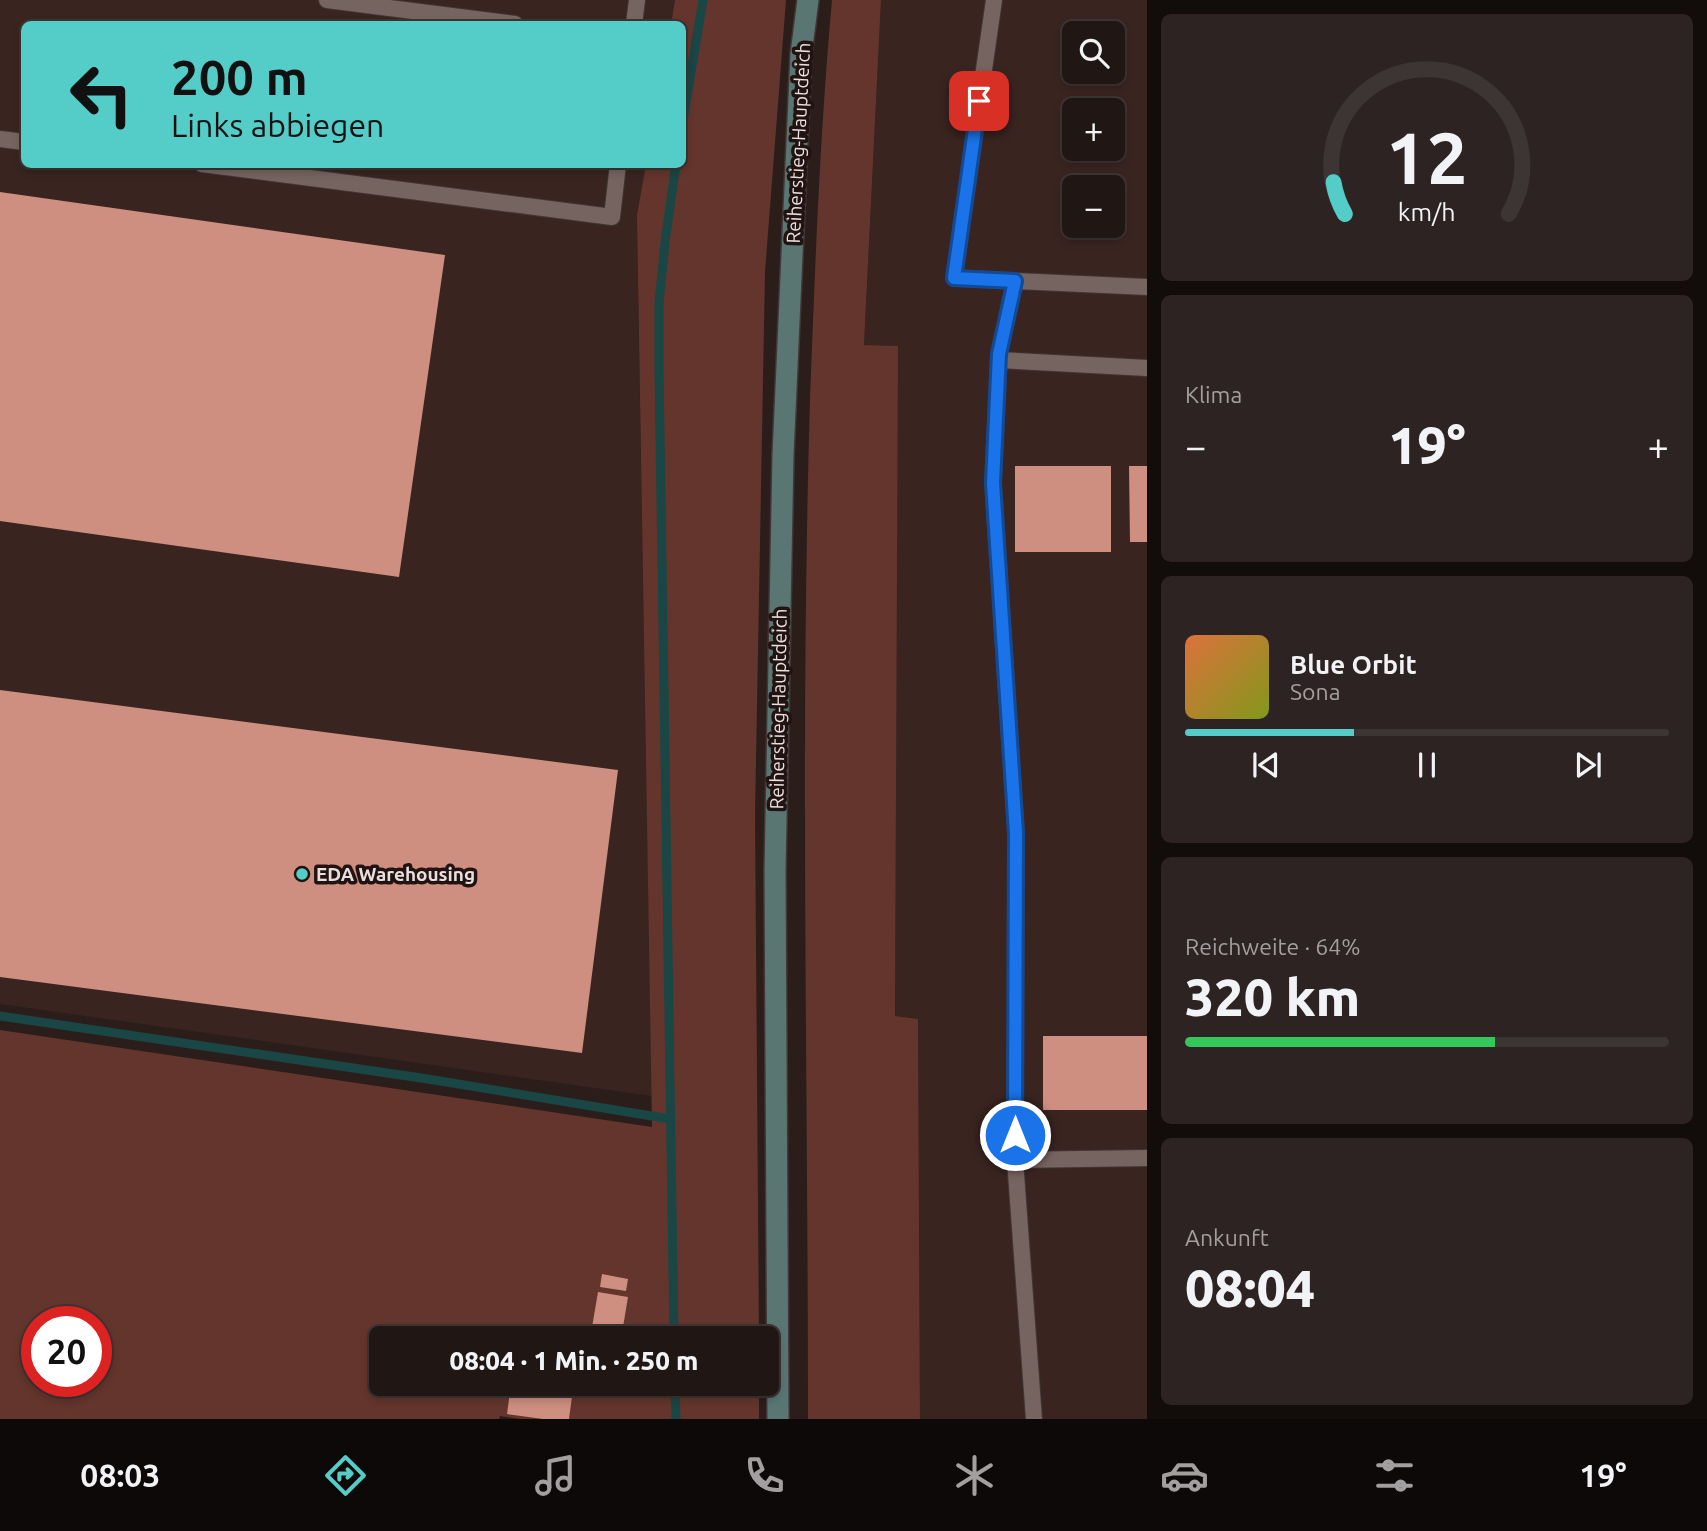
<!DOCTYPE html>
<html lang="de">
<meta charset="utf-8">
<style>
:root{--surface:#201614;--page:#2d2322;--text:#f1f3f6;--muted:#a29fa0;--line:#3d3534;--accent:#54cdc8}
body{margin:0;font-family:Ubuntu,sans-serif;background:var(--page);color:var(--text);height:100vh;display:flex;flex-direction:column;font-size:26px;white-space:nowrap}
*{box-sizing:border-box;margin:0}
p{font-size:23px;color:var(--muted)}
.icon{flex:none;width:38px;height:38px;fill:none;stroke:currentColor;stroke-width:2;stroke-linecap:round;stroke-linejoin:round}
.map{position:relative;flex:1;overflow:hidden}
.panel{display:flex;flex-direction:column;gap:14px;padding:14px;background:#120c0b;width:560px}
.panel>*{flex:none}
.banner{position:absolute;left:21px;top:21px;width:665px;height:147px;border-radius:10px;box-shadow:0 4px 10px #0003,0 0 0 2px var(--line);background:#54cdc8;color:#111;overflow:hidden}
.fabs{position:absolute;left:1062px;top:21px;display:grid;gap:14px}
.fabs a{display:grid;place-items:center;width:63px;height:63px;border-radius:10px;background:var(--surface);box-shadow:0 4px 10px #0003,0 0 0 2px var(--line);font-size:35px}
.speed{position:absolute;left:21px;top:1306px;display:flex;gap:14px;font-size:35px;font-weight:700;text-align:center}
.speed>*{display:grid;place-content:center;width:91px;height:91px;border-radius:50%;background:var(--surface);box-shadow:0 4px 10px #0003,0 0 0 2px var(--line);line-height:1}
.speed .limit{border:10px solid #d22;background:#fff;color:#111}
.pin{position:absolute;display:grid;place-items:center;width:60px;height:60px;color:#fff;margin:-30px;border-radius:14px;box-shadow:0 4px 10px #0006}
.me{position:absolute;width:77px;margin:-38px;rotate:0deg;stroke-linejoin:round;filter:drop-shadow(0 0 5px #0008)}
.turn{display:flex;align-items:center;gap:24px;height:147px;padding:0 35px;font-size:32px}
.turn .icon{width:91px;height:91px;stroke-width:2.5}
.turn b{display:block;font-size:49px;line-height:60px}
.big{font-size:52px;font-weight:800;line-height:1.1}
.panel .card{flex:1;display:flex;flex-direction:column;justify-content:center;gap:10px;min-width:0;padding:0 24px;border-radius:10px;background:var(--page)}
.panel .dial{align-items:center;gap:0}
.dial svg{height:182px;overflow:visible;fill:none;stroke:var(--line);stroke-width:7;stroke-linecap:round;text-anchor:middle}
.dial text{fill:var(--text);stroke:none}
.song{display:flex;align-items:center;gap:21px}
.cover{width:84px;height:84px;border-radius:10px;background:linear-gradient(135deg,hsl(20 70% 55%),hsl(70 70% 35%))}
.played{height:7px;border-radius:4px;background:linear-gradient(90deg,var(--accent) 35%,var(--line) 35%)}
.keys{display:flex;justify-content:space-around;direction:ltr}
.heat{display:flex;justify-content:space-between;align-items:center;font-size:38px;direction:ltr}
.charge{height:10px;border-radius:5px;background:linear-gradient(90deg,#34c759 64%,var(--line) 0)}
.trip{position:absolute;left:369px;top:1326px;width:410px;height:70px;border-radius:10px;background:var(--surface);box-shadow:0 4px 10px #0003,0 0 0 2px var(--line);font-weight:800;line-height:70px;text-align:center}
.tab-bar{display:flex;height:112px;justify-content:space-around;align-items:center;background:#0d0908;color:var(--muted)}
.tab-bar .icon{width:49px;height:49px}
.tab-bar .current{color:var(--accent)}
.tab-bar b{font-size:32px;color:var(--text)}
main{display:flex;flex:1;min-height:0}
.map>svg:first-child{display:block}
.built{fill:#392420;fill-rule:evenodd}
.green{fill:#64352c;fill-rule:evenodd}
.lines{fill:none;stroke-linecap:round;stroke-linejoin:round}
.stream{stroke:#1a4645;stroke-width:9}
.building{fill:#ce8e80}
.lane-casing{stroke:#423735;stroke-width:18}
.secondary-casing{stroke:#423735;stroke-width:24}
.lane{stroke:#766460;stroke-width:16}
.secondary{stroke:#597672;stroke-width:21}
.route-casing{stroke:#114b97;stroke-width:18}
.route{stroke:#1a73e8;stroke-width:12}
.poi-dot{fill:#54cdc8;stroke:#211311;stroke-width:2.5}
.labels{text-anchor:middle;stroke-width:7;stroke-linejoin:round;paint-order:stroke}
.street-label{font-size:19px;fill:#e9dfdd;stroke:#211311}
.poi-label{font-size:19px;font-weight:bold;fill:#e9dfdd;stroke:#211311;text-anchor:start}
</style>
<main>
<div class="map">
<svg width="1147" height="1419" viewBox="0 0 1147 1419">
<rect width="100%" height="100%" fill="#2b1d1a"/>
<path class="built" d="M0,0H675L671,24H24V164L650,165L638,292L652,1096L0,1004Z
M881,0H1147V1419H920L918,1019L895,1016L897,346L864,345ZM1074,33H1113V72H1074ZM1074,110H1113V149H1074ZM1074,187H1113V226H1074Z"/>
<path class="green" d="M675,0H786L765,272L755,814L759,1339H382V1384H759V1419H520L500,1416L499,1419H0V1030L652,1127L637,215L646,165L682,164V24H671ZM37,1321H96V1381H37Z
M832,0H881L864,345L898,346L895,1016L918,1019L920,1419H808C808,1079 800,739 810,399C815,266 820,132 832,0Z"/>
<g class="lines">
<path class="stream" d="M682,126L703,0
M0,1016L428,1079L670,1119
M674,1339L659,371V303L665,242L676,164
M675,1384L676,1419"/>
</g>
<path class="building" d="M0,192L445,255L399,577L0,521Z
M1015,466H1111V552H1015Z
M1129,466H1147V542H1130Z
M0,690L618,770L582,1053L0,977Z
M1043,1036H1147V1110H1043Z
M602,1274L628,1279L626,1291L600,1287Z
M598,1292L628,1297L621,1339H590Z
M511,1384H537L573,1389L569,1419H543L507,1414Z"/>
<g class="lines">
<g class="lane-casing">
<path id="lane" d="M327,0L515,24
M994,0L954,278L1147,287
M634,24L637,0
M0,139L24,142
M202,164L612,217L618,164
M1015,281L999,354L993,483L1016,833L1015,1160L1147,1158
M999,360L1147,368
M1015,1160L1034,1419"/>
</g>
<g class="secondary-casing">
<path id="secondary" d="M778,1419L775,871L783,455L801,54L808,0"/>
</g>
<use href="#lane" class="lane"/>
<use href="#secondary" class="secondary"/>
</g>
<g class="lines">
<g class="route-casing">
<path id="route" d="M979,101L954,278L1015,281L999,354L993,483L1016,833L1015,1135"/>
</g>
<use href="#route" class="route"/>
</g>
<circle class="poi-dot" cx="302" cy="874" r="7"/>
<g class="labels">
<g class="street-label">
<text transform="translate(798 143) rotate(-87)" y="7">Reiherstieg-Hauptdeich</text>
<text transform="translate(778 709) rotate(-89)" y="7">Reiherstieg-Hauptdeich</text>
</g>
<g class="poi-label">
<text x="316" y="881">EDA Warehousing</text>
</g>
</g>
</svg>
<div class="fabs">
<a><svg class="icon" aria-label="search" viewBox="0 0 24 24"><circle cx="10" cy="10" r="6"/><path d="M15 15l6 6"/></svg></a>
<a>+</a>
<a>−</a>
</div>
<div class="speed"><div class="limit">20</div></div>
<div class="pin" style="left:979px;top:101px;background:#d93025"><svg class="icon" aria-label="arrive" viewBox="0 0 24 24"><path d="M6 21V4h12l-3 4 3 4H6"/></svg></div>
<svg class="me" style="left:1015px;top:1135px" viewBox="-20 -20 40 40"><circle r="17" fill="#1a73e8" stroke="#fff" stroke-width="3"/><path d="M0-11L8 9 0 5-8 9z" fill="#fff"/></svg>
<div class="trip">08:04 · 1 Min. · 250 m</div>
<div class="banner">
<div class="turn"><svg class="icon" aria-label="left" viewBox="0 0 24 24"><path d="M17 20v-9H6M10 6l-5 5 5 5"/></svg><div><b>200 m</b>Links abbiegen</div></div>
</div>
</div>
<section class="panel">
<div class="card dial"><svg viewBox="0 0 100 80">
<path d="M14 69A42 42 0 1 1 86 69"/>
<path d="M14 69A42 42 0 0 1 9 55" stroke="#54cdc8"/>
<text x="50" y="56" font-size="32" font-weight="700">12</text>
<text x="50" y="72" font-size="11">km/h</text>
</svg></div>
<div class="card"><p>Klima</p>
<div class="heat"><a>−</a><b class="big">19°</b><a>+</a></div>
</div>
<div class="card">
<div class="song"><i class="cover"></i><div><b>Blue Orbit</b><p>Sona</p></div></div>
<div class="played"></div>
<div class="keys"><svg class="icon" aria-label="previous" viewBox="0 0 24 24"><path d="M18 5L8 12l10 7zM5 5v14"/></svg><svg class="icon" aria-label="pause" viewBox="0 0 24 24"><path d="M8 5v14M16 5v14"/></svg><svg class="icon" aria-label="next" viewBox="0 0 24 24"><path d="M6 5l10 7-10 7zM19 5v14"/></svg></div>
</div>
<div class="card"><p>Reichweite · 64%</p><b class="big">320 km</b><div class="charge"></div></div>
<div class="card"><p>Ankunft</p><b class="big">08:04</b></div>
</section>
</main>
<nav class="tab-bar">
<b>08:03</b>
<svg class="icon current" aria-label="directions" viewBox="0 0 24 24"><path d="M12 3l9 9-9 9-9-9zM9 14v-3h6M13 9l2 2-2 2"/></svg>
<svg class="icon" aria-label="music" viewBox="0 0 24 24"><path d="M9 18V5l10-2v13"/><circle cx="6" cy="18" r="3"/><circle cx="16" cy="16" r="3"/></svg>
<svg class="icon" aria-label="phone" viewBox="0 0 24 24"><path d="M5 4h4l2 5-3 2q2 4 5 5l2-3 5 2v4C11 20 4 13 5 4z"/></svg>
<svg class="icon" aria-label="climate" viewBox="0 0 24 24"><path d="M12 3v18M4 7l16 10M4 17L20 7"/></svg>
<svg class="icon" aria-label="car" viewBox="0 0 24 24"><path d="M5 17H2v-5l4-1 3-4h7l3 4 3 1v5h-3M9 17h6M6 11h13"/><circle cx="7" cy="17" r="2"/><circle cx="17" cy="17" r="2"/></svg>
<svg class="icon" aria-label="filters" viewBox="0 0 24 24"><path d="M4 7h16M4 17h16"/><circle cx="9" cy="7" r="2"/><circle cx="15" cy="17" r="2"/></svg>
<b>19°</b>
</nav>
